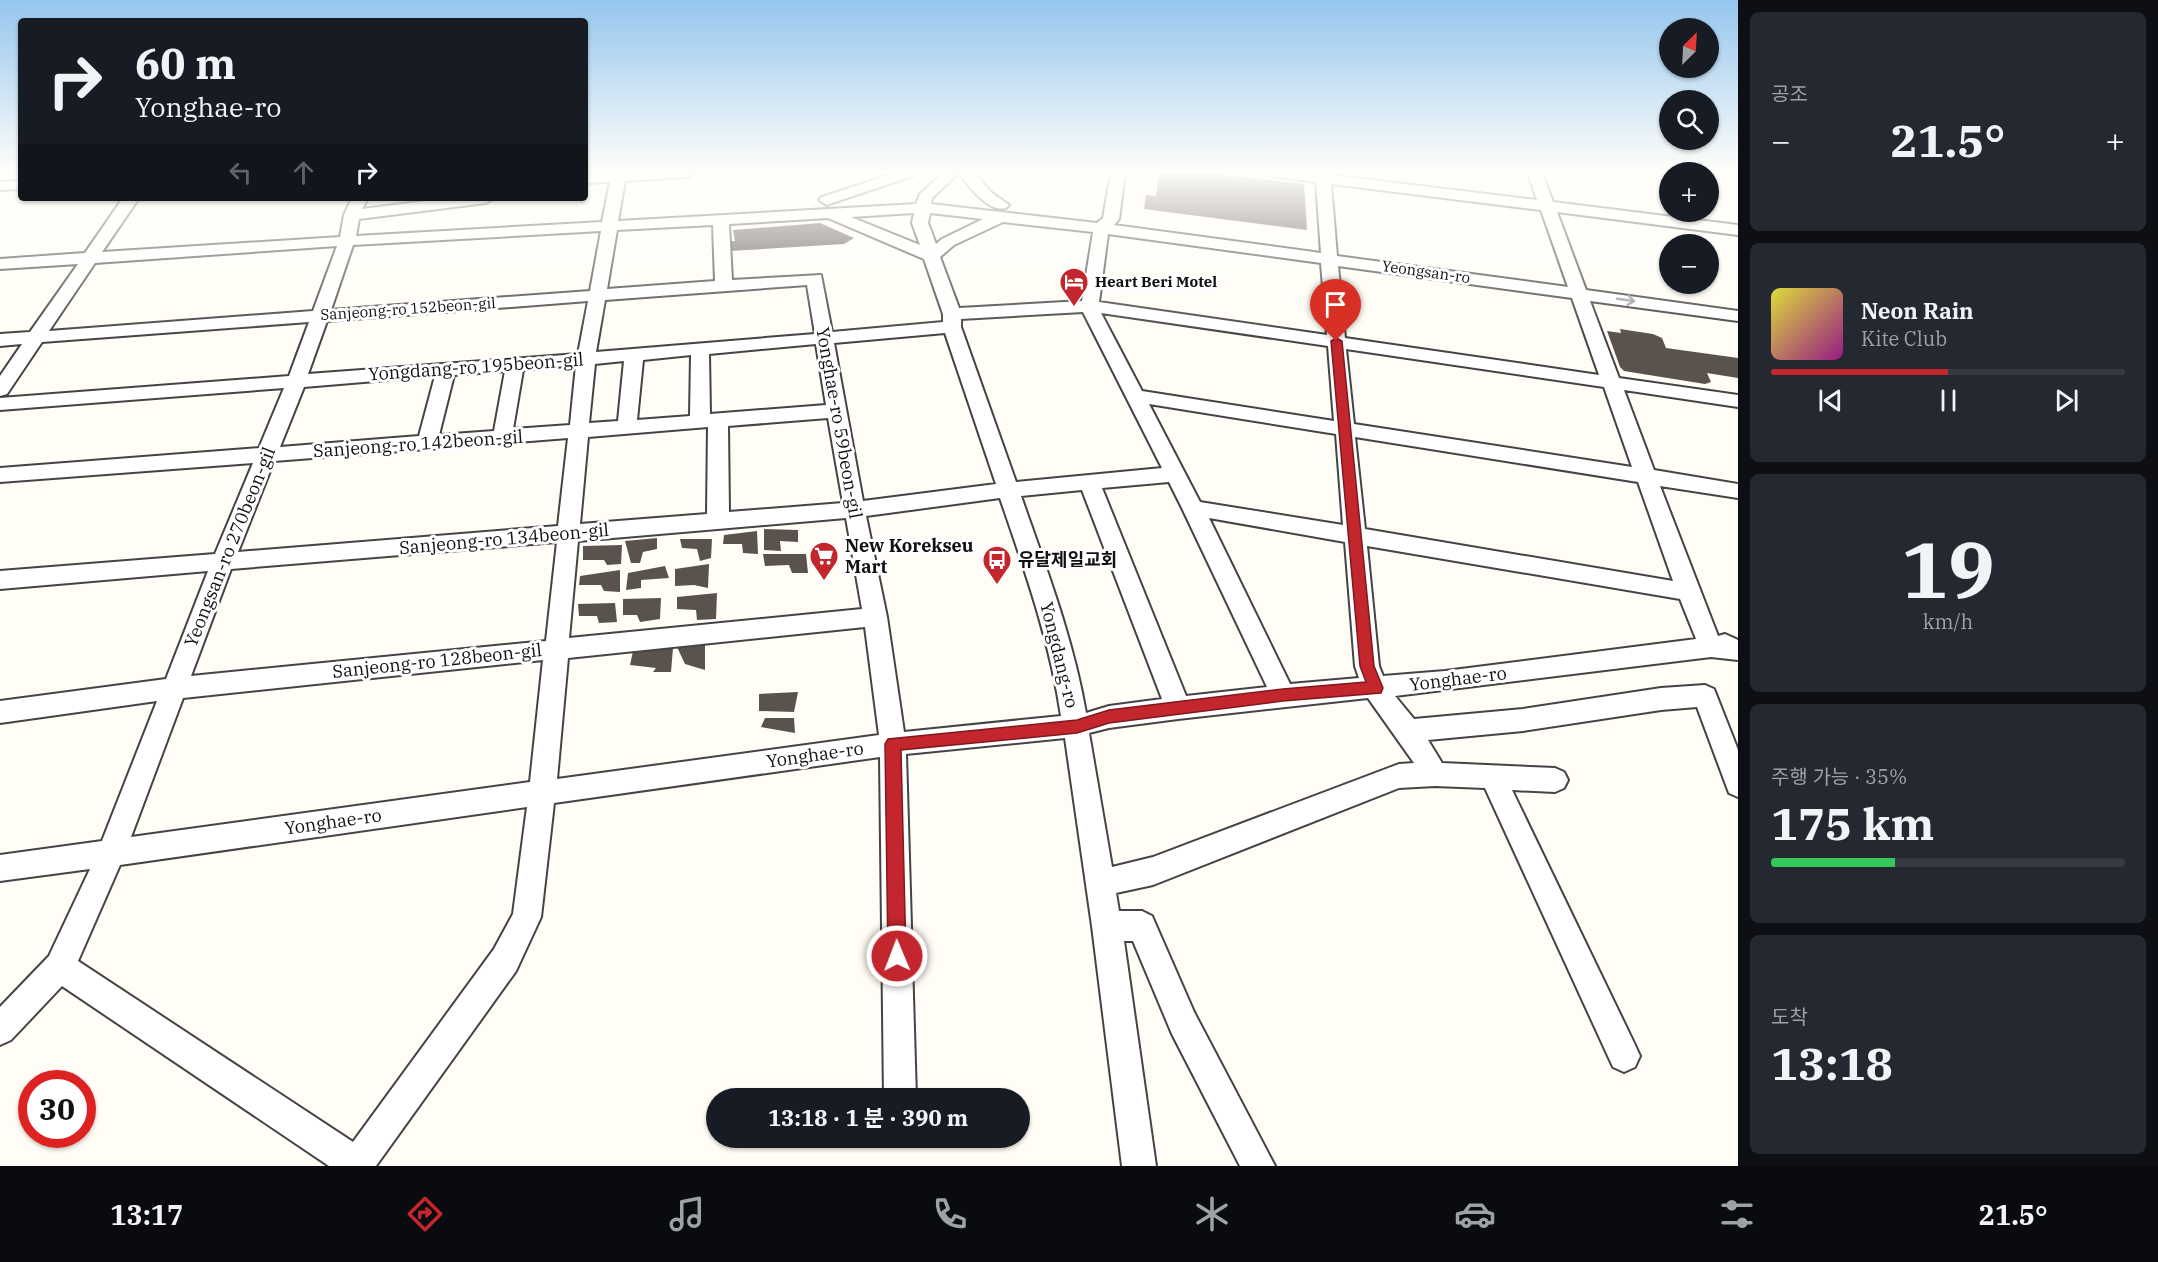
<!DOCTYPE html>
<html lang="ko">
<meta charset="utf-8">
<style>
:root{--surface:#171b24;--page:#242831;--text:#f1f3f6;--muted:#9ea1a6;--line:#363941;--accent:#c4262e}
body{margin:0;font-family:"IBM Plex Serif","Noto Sans KR",serif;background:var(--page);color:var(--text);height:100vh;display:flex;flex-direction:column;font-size:22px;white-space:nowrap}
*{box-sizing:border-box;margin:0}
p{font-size:20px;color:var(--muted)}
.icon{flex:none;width:33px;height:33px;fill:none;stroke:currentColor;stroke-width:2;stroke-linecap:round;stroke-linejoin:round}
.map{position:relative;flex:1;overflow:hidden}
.details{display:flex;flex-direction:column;gap:12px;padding:12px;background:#0d0f14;width:420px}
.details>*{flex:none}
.hud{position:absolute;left:18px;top:18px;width:570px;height:183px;border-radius:6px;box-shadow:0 2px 4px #0004;background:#171b24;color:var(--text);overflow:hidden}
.needle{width:39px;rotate:24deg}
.tools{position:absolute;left:1659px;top:18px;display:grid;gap:12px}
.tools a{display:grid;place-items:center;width:60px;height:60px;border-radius:50%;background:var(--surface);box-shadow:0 2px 4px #0004;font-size:30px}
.speed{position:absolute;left:18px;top:1070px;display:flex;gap:12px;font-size:30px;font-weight:700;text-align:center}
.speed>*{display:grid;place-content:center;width:78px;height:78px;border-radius:50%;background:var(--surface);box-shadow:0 2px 4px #0004;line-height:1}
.speed .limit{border:9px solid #d22;background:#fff;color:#111}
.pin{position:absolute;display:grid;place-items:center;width:51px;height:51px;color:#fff;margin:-62px -26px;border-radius:50% 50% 50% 0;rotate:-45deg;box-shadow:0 0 6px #0007}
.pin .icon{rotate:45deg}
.me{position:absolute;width:66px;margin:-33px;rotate:359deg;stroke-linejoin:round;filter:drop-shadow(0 0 4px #0008)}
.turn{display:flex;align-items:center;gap:21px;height:126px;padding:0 18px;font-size:27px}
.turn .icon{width:78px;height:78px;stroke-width:2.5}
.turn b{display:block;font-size:42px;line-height:51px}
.lanes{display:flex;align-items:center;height:57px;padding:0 18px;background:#0003;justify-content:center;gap:30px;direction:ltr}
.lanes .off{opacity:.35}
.big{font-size:45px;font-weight:700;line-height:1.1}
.details .tile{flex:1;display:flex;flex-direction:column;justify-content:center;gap:9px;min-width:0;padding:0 21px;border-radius:9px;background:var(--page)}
.details .dial{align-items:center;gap:0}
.dial b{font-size:78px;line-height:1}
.song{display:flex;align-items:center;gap:18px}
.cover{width:72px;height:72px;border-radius:9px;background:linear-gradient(135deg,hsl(60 70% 55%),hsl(310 70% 35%))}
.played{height:6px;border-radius:3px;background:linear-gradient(90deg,var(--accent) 50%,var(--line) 50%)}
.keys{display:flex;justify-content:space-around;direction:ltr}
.heat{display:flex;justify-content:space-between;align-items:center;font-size:33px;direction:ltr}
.charge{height:9px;border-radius:4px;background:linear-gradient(90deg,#34c759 35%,var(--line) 0)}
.trip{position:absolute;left:706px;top:1088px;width:324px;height:60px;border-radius:30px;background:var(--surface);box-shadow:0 2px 4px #0004;font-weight:700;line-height:60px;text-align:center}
.dock{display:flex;height:96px;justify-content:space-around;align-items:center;background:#090b0e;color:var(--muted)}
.dock .icon{width:42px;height:42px}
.dock .active{color:var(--accent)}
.dock b{font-size:27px;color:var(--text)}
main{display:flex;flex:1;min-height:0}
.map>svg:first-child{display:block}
.building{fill:#5a524d}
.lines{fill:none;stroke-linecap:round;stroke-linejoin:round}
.minor-casing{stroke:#444;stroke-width:4}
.minor{fill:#fff;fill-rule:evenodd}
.oneway{stroke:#a0a0a0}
.route{fill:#c4262e;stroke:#7f191e;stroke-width:1.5}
.labels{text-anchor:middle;stroke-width:6;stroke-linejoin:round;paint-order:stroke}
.far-street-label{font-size:15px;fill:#111;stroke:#fff}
.far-poi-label{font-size:15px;font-weight:bold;fill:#111;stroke:#fff;text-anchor:start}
.street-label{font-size:18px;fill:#111;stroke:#fff}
.poi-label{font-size:18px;font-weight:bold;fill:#111;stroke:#fff;text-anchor:start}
</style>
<main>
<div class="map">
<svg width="1738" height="1166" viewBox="0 0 1738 1166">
<rect width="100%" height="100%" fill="#fffdf5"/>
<path class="building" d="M1159,173H1211L1304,184L1307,230L1144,209L1146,195L1156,196Z
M820,223L854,238L844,244L730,251L729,241H735L733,230Z
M1620,329L1653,334L1662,338L1666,348L1738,358V378L1707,373L1711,382L1705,384L1624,371L1620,367L1607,331L1621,333Z
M764,529L798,530V542L780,541L781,551L764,550Z
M757,531L758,554L743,553L742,544H723L724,535Z
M657,538V549L643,552L640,563H631L625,541Z
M680,539H712L711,558L700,561L697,549L682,548Z
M622,545L621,564L607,565L604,560H583V546Z
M763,554H806L808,573H792L789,565L765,566Z
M709,564L708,588L694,585L675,586V569Z
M665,566L669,578L641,580V588L626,590L628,573Z
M620,570V592L604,591L601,585H579L580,576Z
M717,593L716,619L697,620L696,610L677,609V597Z
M661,598L660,619L640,622L637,615H623V599Z
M615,603L617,622L599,623L597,616H579L578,604Z
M705,644V670L685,664L676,645Z
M673,648L671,672H653L656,668L630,665L633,651Z
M798,692L794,712L759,711V694Z
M765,718H794L795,733L761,727Z"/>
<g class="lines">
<g class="minor-casing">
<path id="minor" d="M618,173H695L688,177L625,181L618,221L916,204L920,194L943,173H958L932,198L931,204L1097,223L1103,218L1111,173H1125L1119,219L1114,225L1321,253L1316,182L1280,177L1275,176L1273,173H1330V175L1537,200L1528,173H1542L1553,202L1738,225V235L1557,212L1586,290L1738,311V321L1590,301L1619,378L1738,395V407L1624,390L1654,470L1738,484V498L1660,486L1718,636L1725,634L1738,640V660L1711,657L1395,696L1414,719L1523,709L1661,688L1705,685L1714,689L1738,750V797L1729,793L1697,707L1661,710L1523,731L1428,740L1442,763L1555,768L1564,772L1568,780L1564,788L1555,792L1512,790L1635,1045L1640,1056L1635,1067L1624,1072L1613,1067L1485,788L1435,786L1399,788L1153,885L1116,893L1119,911H1142L1152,916L1194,1012L1275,1166H1240L1172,1034L1133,941H1124L1156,1166H1122L1092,926L1065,738L906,754L916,1098H884L880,757L554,803L541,917L516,971L376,1166H329L62,986L11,1040L0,1045V1007L49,956L90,869L0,881V855L102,841L157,701L0,723V701L166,679L208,571L0,589V571L215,554L253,463L0,482V468L259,448L284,388L0,410V398L289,376L309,322L42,342L7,394L0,396V376L22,344L0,346V334L30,332L78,264L0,269V259L85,253L123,198H139L102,252L340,237L344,215L352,198H368L362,209L450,198H494L486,203L359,219L356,236L602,222L610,182L585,183V175ZM1331,184L1541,210L1568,287L1337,256ZM914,213L912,223L920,245L851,217ZM930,213L983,219L942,239L936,244L928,223ZM828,218L924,259L943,314V322L832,332L821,275L732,280L729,224ZM1003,222L1093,232L1082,301L959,308L940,257L954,245ZM713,225L715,281L607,289L617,230ZM601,231L590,291L331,310L353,245ZM1108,234L1321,263L1327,335L1099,302ZM337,246L313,311L49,331L95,263ZM1338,266L1572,298L1599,375L1345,338ZM807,285L815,334L596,352L605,300ZM588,301L578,354L308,374L327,321ZM1083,312L1162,468L1016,482L961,327V319ZM1101,313L1328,346L1334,421L1142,391ZM945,333L996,484L863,501L834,343ZM816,344L826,405L710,414L709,354ZM1346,349L1604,387L1632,467L1354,424ZM691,355L690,416L637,420L643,360ZM624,361L618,421L589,423L595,364ZM576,365L570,425L513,429L523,370ZM505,371L494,431L439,435L454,375ZM435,376L419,436L280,447L304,387ZM1149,404L1336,434L1343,525L1200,502ZM828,418L843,503L729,512L728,426ZM708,427L707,514L580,524L588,437ZM1355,437L1638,482L1673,581L1365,529ZM568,438L558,526L238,552L274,461ZM1169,482L1182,508L1267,687L1186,696L1102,488ZM1082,490L1162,699L1109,706L1086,713C1073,638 1046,568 1021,496ZM1000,498C1025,571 1050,641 1061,716L904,732L887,617L866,516ZM846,518L862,609L569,638L578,541ZM1209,518L1345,542L1355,666L1359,678L1290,684ZM557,542L546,641L191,676L231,569ZM1367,546L1680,599L1696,639L1445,671L1383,676L1379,666ZM865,627L879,735L557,779L568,658ZM543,660L530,782L131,837L183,698ZM1368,698L1414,763L1399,764L1153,857L1112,867L1089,733L1109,728L1178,719ZM527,807L513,914L494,949L353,1142L78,961L120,865Z
M895,173H915L913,176L832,203L827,205L819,200L822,197Z
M959,173H974L992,193L1009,205L1006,208C988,213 969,186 959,173Z
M21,181V189L0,190V182Z"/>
</g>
<use href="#minor" class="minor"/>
</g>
<defs><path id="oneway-shaft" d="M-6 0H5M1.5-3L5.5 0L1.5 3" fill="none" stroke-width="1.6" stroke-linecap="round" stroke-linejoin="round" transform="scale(1.5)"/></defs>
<use class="oneway" href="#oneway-shaft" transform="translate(1626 300) rotate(8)"/>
<linearGradient id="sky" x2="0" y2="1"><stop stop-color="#95c6ee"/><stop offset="0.51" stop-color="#fffefa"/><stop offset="1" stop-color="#fffefa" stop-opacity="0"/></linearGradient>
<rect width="1738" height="336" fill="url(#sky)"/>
<path class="route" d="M1336,338L1342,341L1374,666L1383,688L1381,693L1283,701L1109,723L1077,733L901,750L906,956L904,963L897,965L891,963L888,956L885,744L888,739L1077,720L1109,710L1283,689L1366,682L1360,666L1331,341Z"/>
<defs>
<g id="hotel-pin" transform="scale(1.5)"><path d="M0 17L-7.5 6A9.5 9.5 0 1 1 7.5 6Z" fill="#c4262e" stroke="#fff"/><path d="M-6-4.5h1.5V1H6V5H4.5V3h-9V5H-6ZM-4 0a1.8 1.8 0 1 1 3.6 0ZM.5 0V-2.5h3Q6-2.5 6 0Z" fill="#fff"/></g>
<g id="supermarket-pin" transform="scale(1.5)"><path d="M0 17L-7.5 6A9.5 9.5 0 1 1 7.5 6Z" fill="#c4262e" stroke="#fff"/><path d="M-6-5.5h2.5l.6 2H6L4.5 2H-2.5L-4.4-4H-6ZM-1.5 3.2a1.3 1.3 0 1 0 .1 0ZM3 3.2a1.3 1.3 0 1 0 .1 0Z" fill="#fff"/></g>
<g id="bus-pin" transform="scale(1.5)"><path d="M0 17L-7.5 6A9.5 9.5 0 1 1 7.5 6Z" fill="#c4262e" stroke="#fff"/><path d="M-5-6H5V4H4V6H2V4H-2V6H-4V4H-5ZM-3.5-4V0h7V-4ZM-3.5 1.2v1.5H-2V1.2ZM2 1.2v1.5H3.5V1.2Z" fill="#fff"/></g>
</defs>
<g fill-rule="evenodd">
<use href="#hotel-pin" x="1074" y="282"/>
<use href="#supermarket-pin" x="824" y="556"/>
<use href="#bus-pin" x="997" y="560"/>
</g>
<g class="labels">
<g class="far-street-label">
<text transform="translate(1426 272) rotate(8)" y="5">Yeongsan-ro</text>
<text transform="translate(408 309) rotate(-4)" y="5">Sanjeong-ro 152beon-gil</text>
</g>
<g class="far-poi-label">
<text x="1095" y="287">Heart Beri Motel</text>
</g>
<g class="street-label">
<text transform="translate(476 367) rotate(-4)" y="6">Yongdang-ro 195beon-gil</text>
<text transform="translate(839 423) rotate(80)" y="6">Yonghae-ro 59beon-gil</text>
<text transform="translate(418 444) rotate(-4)" y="6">Sanjeong-ro 142beon-gil</text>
<text transform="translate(504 539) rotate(-5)" y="6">Sanjeong-ro 134beon-gil</text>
<text transform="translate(230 547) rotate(-68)" y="6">Yeongsan-ro 270beon-gil</text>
<text transform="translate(1059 655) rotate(76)" y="6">Yongdang-ro</text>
<text transform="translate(437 661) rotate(-6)" y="6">Sanjeong-ro 128beon-gil</text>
<text transform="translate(1458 679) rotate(-7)" y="6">Yonghae-ro</text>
<text transform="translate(815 755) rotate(-8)" y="6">Yonghae-ro</text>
<text transform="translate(333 822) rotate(-8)" y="6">Yonghae-ro</text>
</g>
<g class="poi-label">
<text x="845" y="552">New Korekseu<tspan x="845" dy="21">Mart</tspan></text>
<text x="1018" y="566">유달제일교회</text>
</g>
</g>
</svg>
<div class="tools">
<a><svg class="needle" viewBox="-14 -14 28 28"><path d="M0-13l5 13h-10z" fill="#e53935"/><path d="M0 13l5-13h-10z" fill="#9ea1a6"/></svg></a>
<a><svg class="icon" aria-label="search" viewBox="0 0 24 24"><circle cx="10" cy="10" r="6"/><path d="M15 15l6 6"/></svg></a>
<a>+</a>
<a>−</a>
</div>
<div class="speed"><div class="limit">30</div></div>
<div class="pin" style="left:1336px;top:341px;background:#d93025"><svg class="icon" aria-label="arrive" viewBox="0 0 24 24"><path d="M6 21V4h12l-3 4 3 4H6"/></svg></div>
<svg class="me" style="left:897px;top:956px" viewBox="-20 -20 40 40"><circle r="17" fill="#c4262e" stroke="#fff" stroke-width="3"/><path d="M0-11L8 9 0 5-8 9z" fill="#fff"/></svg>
<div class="trip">13:18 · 1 분 · 390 m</div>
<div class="hud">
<div class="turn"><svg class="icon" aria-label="right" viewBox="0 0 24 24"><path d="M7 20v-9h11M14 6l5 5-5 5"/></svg><div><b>60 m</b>Yonghae-ro</div></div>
<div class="lanes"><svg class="icon off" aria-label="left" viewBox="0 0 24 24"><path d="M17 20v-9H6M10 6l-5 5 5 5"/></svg><svg class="icon off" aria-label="ahead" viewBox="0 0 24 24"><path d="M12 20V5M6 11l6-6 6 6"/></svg><svg class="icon" aria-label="right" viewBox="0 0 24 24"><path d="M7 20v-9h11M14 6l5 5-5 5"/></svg></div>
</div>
</div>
<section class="details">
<div class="tile"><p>공조</p>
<div class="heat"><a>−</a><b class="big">21.5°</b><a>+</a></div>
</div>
<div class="tile">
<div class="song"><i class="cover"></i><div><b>Neon Rain</b><p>Kite Club</p></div></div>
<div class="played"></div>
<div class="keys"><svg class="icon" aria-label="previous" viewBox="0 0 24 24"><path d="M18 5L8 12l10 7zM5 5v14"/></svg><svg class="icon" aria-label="pause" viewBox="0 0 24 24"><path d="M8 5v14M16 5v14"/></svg><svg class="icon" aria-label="next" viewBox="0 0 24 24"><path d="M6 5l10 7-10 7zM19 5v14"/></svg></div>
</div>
<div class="tile dial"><b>19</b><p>km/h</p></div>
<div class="tile"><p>주행 가능 · 35%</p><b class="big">175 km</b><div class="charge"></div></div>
<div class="tile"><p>도착</p><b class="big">13:18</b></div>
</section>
</main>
<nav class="dock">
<b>13:17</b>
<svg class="icon active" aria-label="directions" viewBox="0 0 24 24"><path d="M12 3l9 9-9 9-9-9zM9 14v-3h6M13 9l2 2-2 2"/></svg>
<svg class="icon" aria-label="music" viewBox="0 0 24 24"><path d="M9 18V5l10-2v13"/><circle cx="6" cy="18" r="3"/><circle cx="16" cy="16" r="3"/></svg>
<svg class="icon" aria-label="phone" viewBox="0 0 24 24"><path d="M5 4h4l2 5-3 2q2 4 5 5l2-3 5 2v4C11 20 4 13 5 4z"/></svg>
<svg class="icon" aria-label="climate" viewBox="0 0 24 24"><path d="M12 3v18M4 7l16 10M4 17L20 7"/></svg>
<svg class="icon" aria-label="car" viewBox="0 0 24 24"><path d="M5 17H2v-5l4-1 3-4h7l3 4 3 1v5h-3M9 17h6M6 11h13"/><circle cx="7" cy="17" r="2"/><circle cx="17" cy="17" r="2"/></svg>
<svg class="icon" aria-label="filters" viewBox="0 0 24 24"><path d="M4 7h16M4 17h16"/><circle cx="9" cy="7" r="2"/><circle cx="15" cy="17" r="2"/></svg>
<b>21.5°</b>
</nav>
